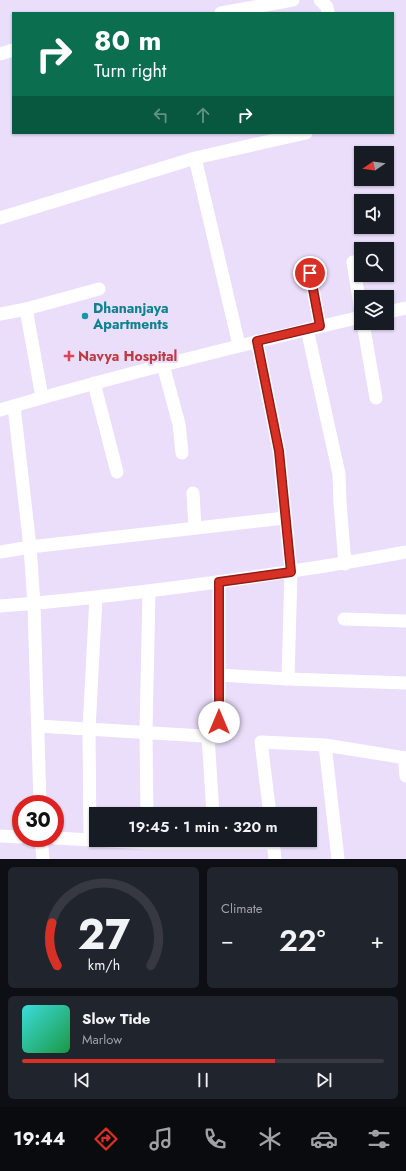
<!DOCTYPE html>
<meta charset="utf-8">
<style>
:root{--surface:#171b24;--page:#20242c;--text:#f1f3f6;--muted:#9ea1a6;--line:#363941;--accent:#d93025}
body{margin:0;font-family:Jost,sans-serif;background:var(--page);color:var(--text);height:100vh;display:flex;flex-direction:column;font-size:15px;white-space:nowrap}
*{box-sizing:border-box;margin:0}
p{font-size:13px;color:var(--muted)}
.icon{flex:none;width:22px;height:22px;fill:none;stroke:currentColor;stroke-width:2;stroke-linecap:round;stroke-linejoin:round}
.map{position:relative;height:859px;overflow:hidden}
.details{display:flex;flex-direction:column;gap:8px;padding:8px;background:#0d0f14;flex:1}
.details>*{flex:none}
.banner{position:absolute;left:12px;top:12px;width:382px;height:122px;border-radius:0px;box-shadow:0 1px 3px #0004;background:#0b6e4f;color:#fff;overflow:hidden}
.needle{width:26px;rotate:257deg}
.fabs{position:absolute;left:354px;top:146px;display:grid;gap:8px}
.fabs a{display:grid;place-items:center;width:40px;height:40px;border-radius:0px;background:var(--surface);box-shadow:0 1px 3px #0004;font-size:20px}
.speed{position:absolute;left:12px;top:795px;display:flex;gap:8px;font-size:20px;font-weight:700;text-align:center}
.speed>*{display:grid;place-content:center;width:52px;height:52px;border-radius:50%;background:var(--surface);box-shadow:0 1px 3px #0004;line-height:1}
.speed .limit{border:6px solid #d22;background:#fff;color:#111}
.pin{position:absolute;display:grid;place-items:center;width:34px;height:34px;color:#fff;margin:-17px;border:2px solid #fff;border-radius:50%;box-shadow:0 1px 4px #0007}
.me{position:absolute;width:44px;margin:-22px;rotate:0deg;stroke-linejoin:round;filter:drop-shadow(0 0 3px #0008)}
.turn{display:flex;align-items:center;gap:14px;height:84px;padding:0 16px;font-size:18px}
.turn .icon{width:52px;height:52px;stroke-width:2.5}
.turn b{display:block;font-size:28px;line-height:34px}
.lanes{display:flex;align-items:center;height:38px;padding:0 16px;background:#0003;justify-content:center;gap:20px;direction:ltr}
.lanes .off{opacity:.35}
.big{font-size:30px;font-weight:600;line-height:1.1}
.details .widget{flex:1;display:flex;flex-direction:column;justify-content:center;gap:6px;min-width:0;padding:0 14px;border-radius:6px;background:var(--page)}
.details .dial{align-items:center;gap:0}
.dial svg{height:104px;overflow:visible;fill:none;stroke:var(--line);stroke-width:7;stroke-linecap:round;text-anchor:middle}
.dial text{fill:var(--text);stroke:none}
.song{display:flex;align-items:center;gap:12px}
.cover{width:48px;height:48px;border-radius:6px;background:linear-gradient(135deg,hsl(180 70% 55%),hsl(140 70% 35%))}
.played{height:4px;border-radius:2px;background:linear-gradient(90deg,var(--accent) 70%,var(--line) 70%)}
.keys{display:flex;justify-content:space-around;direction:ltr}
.heat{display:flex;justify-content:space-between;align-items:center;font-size:22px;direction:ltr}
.details .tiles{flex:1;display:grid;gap:8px;grid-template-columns:1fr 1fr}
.widget:last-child{grid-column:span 2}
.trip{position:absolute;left:89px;top:807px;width:228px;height:40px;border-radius:0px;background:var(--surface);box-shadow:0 1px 3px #0004;font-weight:600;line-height:40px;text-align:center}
.dock{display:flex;height:64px;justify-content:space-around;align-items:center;background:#090b0e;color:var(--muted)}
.dock .icon{width:28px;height:28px}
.dock .active{color:var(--accent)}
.dock b{font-size:18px;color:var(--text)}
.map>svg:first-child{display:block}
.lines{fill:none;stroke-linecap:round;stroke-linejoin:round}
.minor{stroke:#fff;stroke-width:13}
.route-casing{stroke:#8d1f18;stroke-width:10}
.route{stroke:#d93025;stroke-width:7}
.culture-dot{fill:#0f9aa8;stroke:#eadefa;stroke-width:1.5}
.health-dot{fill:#e0444e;stroke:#eadefa;stroke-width:1.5}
.labels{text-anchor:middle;stroke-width:4;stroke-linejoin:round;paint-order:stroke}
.culture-label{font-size:14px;font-weight:bold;fill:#0d838f;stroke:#eadefa;text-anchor:start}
.health-label{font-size:14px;font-weight:bold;fill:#be3a42;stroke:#eadefa;text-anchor:start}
</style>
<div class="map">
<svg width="406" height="859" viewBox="0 0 406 859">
<rect width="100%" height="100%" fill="#eadefa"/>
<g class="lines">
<path class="minor" d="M320,0L327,7L328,13
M221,13L293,0
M0,54L13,50
M195,158L239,345
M0,218L195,158L306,133
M353,262L361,312
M310,273L320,326
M387,312L406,308
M0,314L26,309
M363,323L376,398
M307,329L339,474L340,503L345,564
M163,365L179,424L182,453
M94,383L117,472
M42,397L26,309L99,289
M14,406L30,547L34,604L40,804
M0,410C119,375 240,345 361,317
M193,493L195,528
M0,552L30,547L285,518
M0,606C68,601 135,593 202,584C270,575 338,565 406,552
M344,619L406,621
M219,675L288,679L291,572L279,451L257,341
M288,679L406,683
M38,726L219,737V582
M208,736L213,814
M325,745L338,859
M404,758L406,776
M147,814L146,732L149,591
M270,814L261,742L325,745L406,758
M0,836L21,837
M41,838L43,859
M55,838L148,843H273
M90,840L89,729L96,597
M273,840L275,859"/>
</g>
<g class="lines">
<g class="route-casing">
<path id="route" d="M219,722V582L291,572L279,451L257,341L320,326L310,273"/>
</g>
<use href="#route" class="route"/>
</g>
<circle class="culture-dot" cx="85" cy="316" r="4"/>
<path class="health-dot" d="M67 350h4v4h4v4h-4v4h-4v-4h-4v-4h4z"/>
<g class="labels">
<g class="culture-label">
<text x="93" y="313">Dhananjaya<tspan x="93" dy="16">Apartments</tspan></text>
</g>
<g class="health-label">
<text x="78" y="361">Navya Hospital</text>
</g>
</g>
</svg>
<div class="fabs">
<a><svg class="needle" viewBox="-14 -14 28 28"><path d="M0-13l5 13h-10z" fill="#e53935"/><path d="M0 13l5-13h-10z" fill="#9ea1a6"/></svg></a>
<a><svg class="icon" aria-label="sound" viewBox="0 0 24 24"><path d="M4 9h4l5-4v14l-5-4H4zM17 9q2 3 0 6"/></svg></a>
<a><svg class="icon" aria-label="search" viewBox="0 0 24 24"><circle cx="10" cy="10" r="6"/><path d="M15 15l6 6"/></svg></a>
<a><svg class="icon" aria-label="layers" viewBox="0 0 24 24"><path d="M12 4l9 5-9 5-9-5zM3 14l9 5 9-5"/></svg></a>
</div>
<div class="speed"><div class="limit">30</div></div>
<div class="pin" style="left:310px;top:273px;background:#d93025"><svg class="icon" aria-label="arrive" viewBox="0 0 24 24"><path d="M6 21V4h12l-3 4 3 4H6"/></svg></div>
<svg class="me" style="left:219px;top:722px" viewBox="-20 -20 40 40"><circle r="19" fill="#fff"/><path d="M0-13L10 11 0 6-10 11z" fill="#d93025"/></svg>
<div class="trip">19:45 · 1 min · 320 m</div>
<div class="banner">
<div class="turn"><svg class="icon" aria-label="right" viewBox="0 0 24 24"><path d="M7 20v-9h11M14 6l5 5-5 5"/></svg><div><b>80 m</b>Turn right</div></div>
<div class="lanes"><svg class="icon off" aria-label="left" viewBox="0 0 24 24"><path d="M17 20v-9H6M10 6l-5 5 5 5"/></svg><svg class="icon off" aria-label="ahead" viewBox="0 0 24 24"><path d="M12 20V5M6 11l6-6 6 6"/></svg><svg class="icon" aria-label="right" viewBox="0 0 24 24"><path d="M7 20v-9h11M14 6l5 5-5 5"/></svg></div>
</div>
</div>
<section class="details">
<div class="tiles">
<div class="widget dial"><svg viewBox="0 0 100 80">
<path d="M14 69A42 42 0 1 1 86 69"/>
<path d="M14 69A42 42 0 0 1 10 36" stroke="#d93025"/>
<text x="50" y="56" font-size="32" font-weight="700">27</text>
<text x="50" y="72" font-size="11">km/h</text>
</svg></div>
<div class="widget"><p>Climate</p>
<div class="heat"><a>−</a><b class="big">22°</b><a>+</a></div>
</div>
<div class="widget">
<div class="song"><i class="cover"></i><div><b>Slow Tide</b><p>Marlow</p></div></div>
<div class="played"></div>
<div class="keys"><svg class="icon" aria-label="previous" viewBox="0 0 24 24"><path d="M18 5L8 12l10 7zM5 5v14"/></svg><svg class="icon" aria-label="pause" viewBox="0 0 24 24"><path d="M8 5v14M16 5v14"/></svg><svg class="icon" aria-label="next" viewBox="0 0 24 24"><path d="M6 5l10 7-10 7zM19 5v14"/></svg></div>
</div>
</div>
</section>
<nav class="dock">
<b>19:44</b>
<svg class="icon active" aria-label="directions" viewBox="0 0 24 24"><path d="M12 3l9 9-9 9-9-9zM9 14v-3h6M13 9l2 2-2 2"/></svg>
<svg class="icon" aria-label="music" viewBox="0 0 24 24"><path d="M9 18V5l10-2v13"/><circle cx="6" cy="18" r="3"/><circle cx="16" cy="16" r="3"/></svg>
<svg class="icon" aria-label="phone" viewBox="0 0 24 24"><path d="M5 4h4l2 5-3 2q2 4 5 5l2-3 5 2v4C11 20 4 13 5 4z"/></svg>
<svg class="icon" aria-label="climate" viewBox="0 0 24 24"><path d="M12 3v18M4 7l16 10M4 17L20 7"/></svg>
<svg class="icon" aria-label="car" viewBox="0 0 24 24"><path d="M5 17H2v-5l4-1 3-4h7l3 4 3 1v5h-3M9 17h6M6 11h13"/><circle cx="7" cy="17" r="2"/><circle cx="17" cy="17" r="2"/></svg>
<svg class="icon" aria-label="filters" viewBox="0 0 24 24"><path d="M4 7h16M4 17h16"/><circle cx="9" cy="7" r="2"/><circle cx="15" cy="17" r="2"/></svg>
</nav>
